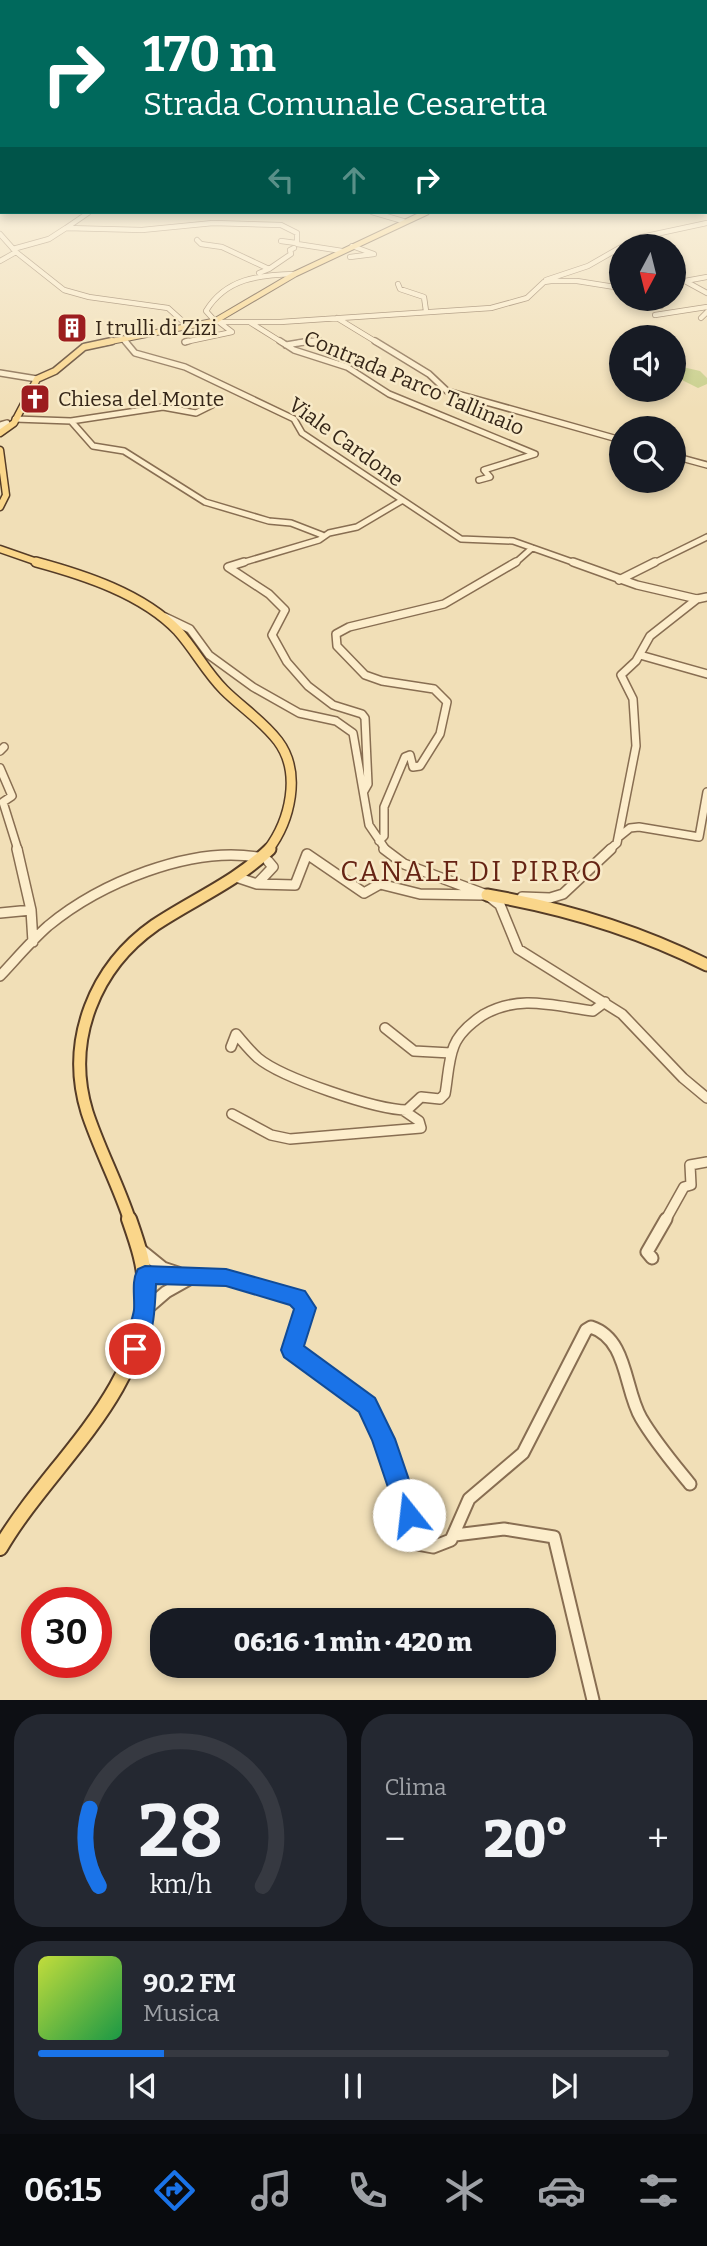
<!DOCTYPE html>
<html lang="it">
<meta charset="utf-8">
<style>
:root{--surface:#171b24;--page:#242831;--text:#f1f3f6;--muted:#9ea1a6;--line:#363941;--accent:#1a73e8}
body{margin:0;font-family:Bitter,serif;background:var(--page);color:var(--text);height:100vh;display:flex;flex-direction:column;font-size:26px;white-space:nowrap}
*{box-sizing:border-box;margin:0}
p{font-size:23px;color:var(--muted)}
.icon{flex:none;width:38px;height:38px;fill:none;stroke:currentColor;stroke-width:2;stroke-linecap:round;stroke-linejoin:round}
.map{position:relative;height:1700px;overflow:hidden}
.details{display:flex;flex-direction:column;gap:14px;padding:14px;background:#0d0f14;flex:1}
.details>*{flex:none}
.guide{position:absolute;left:0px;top:0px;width:707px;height:214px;box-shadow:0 4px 10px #0003;background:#00695c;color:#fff;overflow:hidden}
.needle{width:46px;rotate:187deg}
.buttons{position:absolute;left:609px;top:234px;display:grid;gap:14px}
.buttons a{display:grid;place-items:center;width:77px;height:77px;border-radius:50%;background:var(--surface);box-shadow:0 4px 10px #0003;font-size:35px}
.speed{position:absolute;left:21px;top:1587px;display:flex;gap:14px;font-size:35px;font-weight:700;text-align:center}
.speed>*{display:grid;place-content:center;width:91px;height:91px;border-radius:50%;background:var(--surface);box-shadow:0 4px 10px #0003;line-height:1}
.speed .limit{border:10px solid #d22;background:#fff;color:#111}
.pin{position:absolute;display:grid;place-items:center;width:60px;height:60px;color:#fff;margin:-30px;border:4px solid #fff;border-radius:50%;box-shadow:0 2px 7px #0007}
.me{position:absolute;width:77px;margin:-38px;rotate:344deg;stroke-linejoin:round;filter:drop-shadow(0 0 5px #0008)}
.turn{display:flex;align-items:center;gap:24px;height:147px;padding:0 28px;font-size:32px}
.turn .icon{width:91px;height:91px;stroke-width:2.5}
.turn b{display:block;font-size:49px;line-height:60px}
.lanes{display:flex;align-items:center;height:66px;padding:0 28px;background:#0003;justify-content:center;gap:35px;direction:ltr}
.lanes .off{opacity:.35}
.big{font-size:52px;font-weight:800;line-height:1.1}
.details .tile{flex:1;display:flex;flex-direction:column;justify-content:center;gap:10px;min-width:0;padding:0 24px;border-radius:28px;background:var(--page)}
.details .dial{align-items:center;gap:0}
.dial svg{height:182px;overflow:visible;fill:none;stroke:var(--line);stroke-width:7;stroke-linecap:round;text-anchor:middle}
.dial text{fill:var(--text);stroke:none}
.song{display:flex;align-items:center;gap:21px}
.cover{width:84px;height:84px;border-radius:10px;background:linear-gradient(135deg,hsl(70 70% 55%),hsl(140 70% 35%))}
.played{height:7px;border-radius:4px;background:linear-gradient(90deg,var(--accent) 20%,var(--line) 20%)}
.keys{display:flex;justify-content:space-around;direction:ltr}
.heat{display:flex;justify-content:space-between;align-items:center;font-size:38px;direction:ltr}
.details .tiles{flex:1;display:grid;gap:14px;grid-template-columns:1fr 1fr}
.tile:last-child{grid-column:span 2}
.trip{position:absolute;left:150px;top:1608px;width:406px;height:70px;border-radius:28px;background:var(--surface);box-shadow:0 4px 10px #0003;font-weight:800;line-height:70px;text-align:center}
.menu{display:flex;height:112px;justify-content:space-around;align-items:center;background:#090b0e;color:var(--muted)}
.menu .icon{width:49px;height:49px}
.menu .on{color:var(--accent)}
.menu b{font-size:32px;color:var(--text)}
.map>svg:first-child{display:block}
.green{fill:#c8cf8b}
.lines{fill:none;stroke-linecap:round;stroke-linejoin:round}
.minor-far4-casing{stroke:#886e52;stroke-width:6}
.minor-far3-casing{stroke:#886e52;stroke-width:8}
.minor-far2-casing{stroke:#886e52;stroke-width:10}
.minor-far1-casing{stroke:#886e52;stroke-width:12}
.minor-casing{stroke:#886e52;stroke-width:15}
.major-far4-casing{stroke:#553c27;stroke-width:7}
.major-far3-casing{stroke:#553c27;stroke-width:9}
.major-far2-casing{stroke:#553c27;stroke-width:12}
.major-far1-casing{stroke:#553c27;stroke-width:15}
.major-casing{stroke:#553c27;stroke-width:18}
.minor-far4{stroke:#fcedcb;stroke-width:4.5}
.minor-far3{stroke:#fcedcb;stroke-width:5}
.minor-far2{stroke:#fcedcb;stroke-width:7}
.minor-far1{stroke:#fcedcb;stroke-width:9}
.minor{stroke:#fcedcb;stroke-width:11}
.major-far4{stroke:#fad68a;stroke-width:5}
.major-far3{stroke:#fad68a;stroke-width:6}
.major-far2{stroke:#fad68a;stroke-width:9}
.major-far1{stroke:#fad68a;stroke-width:11}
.major{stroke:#fad68a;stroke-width:14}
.route{fill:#1a73e8;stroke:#114b97;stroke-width:2}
.labels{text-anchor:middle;stroke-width:5;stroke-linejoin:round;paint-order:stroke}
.far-poi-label{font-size:21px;fill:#352618;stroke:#f8eac8;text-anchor:start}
.far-street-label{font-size:21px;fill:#352618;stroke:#f8eac8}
.quarter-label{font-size:28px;letter-spacing:2px;fill:#662414;stroke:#f8eac8}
</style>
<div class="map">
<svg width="707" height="1700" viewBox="0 0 707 1700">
<rect width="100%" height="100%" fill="#f1dfb7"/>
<path class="green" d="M674,365L700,371L707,378V384L698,388L674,376Z"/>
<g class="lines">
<g class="minor-far4-casing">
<path id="minor-far4" d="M372,212L403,221
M66,228L88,213
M0,234L16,252L64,290L89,297L168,308L188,326
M197,240L201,244L222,247L269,269L259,273
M281,241L296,243
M13,249L49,239L66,228L142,230L213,223L281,225L297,233V244L342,251
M350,257L374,254L352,246
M0,261L16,252
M269,269L291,254L290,250L294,248
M546,280L588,266L637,238L707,223
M685,281L707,293
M674,283L707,277
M398,284L400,289L424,297L426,311
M652,299L661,306
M655,315L707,307
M337,318L378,343
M701,318L707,312
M215,321L206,311C226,278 259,275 295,274
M211,322H280L491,308L527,298L544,282L551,281H577L621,288
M251,323L283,343
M123,339L127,343
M185,342L232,332L219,322
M298,343L320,340"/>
</g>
<g class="minor-far3-casing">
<path id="minor-far3" d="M125,341L135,353L185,367L294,419L302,433L461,539L513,541L578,564
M280,341L294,350L347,367L389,394L535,454L484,470L490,477L479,480
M375,341L429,374L447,391L621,440
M185,342L188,341
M286,345L310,341
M0,373L37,379
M15,419L71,421L93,446L124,451L205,502L269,521L291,523L322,535
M71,421L163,407L196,413L212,405
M0,425L7,423L0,429
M674,456L707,465
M238,564L319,540L329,533L357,527L401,501
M514,564L532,548
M652,564L707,537"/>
</g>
<g class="minor-far2-casing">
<path id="minor-far2" d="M244,562L228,567L269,594L285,610L272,635L287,662L308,686L333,705L362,714L365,718L368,784L364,791
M573,562L637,585L697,599L707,597
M619,580L655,562
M165,617L190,629L209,655L253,687L299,713L336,721L353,733L369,825L386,850
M640,655L707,674
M0,751L4,747
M0,768L12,796L3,802L18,850
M620,836L630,828L639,827L699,837L707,792
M379,841L384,836V807L405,757L410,755L413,767L420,766L440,734L447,702L434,689L382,681L365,675L337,646L336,634L349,627L444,604L516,562
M609,850L617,843L636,746L633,699L621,675L636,661L650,636L697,599"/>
</g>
<g class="minor-far1-casing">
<path id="minor-far1" d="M17,849L31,910L33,942
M384,849L404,864L487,895L500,905L518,949L622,1014L683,1078L707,1098
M236,877L257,884L273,867L268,861
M257,884L295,885L307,854L364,893L380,884L420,894L483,895
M522,897L550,898L563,894L611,849
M0,913L31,910
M0,976C16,959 31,941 48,926C100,883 190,846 257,857
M385,1028L414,1051L451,1053
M231,1047L236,1034C243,1042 250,1051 258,1058C282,1078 377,1110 407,1110L421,1097L440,1099L445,1094C448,1078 448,1061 454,1046C459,1033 471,1023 483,1015C519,994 554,1006 593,1011L605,1002
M232,1114L271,1135L290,1139L421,1128L419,1121L403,1110
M665,1221L684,1187L691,1185L690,1165L707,1162"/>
</g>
<g class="minor-casing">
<path id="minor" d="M142,1251L163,1268L178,1273
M652,1258L647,1252L666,1219
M145,1275L226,1278L298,1298L305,1308L292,1350L367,1405C384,1431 395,1461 403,1491C407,1509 406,1529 417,1544L433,1547L451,1540L469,1499L523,1453L586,1330L591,1327C628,1339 624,1389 641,1418C655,1442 673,1463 690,1484
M144,1311L166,1292L191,1278
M455,1535L504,1529L554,1537L593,1700"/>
</g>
<g class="major-far4-casing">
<path id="major-far4" d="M103,343L215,321L295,274L427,212"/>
</g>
<g class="major-far3-casing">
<path id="major-far3" d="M0,433L14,423L37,379L55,371L84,347L112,341
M0,450L6,495L0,507
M0,549L43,564"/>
</g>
<g class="major-far2-casing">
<path id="major-far2" d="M36,562C84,575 143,594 178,631C195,650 206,672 224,690C241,707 263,721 278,741C302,773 290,821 268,850"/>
</g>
<g class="major-far1-casing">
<path id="major-far1" d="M487,895C564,908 637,930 707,965
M130,1221C118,1184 99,1149 87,1112C65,1040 95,967 155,925C194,899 236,882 270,849"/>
</g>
<g class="major-casing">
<path id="major" d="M0,1548C49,1464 142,1396 145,1292C146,1267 137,1242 129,1219"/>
</g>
<use href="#minor-far4" class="minor-far4"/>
<use href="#minor-far3" class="minor-far3"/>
<use href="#minor-far2" class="minor-far2"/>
<use href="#minor-far1" class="minor-far1"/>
<use href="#minor" class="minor"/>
<use href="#major-far4" class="major-far4"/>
<use href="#major-far3" class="major-far3"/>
<use href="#major-far2" class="major-far2"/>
<use href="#major-far1" class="major-far1"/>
<use href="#major" class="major"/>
</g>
<linearGradient id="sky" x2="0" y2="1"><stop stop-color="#8ab9d4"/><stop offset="0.42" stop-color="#f9f1df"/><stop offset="1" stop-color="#f9f1df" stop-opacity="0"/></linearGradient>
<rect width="707" height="410" fill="url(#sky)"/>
<path class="route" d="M145,1266L226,1269L305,1291L316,1308L304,1346L375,1398L395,1439L421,1515L418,1523L409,1526L400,1523L372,1440L359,1412L284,1357L281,1350L294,1309L290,1305L226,1286L156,1284C155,1308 154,1333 143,1355L135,1358L128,1355C121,1342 132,1324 134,1310C135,1296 131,1281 138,1269Z"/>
<defs>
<g id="building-square" transform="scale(1.575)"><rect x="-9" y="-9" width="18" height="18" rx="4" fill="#9c1d1f" stroke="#f8eac8"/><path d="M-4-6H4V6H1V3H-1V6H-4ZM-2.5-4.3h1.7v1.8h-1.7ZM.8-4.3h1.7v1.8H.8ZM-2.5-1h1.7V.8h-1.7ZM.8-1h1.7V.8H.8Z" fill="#fff"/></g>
<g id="church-square" transform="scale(1.575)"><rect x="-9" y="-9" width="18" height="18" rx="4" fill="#9c1d1f" stroke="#f8eac8"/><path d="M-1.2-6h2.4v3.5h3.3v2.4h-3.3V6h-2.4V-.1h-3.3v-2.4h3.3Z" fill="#fff"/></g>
</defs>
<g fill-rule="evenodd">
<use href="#building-square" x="72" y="328"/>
<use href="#church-square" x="35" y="399"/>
</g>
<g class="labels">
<g class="far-poi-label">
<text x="95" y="335">I trulli di Zizi</text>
<text x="58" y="406">Chiesa del Monte</text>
</g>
<g class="far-street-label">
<text transform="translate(414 383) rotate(23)" y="7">Contrada Parco Tallinaio</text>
<text transform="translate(346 442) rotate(36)" y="7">Viale Cardone</text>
</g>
<g class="quarter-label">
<text x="472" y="881">CANALE DI PIRRO</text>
</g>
</g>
</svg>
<div class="buttons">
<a><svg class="needle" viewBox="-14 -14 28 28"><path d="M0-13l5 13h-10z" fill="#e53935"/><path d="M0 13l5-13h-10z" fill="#9ea1a6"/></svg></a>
<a><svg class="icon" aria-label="sound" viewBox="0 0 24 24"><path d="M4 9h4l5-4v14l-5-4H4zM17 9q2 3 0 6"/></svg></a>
<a><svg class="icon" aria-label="search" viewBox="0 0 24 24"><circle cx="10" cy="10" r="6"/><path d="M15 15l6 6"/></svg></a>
</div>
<div class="speed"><div class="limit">30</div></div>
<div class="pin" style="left:135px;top:1349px;background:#d93025"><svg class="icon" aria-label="arrive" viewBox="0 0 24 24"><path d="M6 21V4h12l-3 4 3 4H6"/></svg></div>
<svg class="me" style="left:409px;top:1515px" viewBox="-20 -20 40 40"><circle r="19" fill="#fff"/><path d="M0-13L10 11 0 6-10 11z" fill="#1a73e8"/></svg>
<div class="trip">06:16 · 1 min · 420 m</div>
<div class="guide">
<div class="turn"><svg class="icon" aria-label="right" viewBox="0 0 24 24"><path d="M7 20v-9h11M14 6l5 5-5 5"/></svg><div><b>170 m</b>Strada Comunale Cesaretta</div></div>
<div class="lanes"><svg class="icon off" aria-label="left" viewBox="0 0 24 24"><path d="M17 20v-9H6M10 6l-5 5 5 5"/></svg><svg class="icon off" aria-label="ahead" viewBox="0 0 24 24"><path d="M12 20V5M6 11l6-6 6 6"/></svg><svg class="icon" aria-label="right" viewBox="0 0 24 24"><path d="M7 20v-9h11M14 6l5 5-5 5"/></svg></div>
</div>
</div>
<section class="details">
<div class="tiles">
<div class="tile dial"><svg viewBox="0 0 100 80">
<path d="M14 69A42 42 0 1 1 86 69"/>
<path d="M14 69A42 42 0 0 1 10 35" stroke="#1a73e8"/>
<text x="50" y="56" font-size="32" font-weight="700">28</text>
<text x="50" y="72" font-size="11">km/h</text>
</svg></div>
<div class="tile"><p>Clima</p>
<div class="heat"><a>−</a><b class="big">20°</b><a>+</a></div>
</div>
<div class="tile">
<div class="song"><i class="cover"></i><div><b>90.2 FM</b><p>Musica</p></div></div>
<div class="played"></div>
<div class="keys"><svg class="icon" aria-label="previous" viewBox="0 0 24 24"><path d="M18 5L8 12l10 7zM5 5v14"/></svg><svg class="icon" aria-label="pause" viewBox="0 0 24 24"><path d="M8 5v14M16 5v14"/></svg><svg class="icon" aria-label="next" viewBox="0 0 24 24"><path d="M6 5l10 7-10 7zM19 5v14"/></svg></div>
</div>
</div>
</section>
<nav class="menu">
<b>06:15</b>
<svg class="icon on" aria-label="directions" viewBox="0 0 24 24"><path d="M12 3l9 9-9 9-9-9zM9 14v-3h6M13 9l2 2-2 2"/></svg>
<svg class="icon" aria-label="music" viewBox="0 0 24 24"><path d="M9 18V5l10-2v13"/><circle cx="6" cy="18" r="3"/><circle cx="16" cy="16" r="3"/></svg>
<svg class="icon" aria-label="phone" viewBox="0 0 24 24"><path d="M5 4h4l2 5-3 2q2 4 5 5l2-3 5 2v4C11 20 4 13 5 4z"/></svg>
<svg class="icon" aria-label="climate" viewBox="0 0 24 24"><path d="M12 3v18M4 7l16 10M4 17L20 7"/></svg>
<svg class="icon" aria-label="car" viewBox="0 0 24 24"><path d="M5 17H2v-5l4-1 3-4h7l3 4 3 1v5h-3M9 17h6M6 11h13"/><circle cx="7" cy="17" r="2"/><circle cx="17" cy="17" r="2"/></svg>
<svg class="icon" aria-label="filters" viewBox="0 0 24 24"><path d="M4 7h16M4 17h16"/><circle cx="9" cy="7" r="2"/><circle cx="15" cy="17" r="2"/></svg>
</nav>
